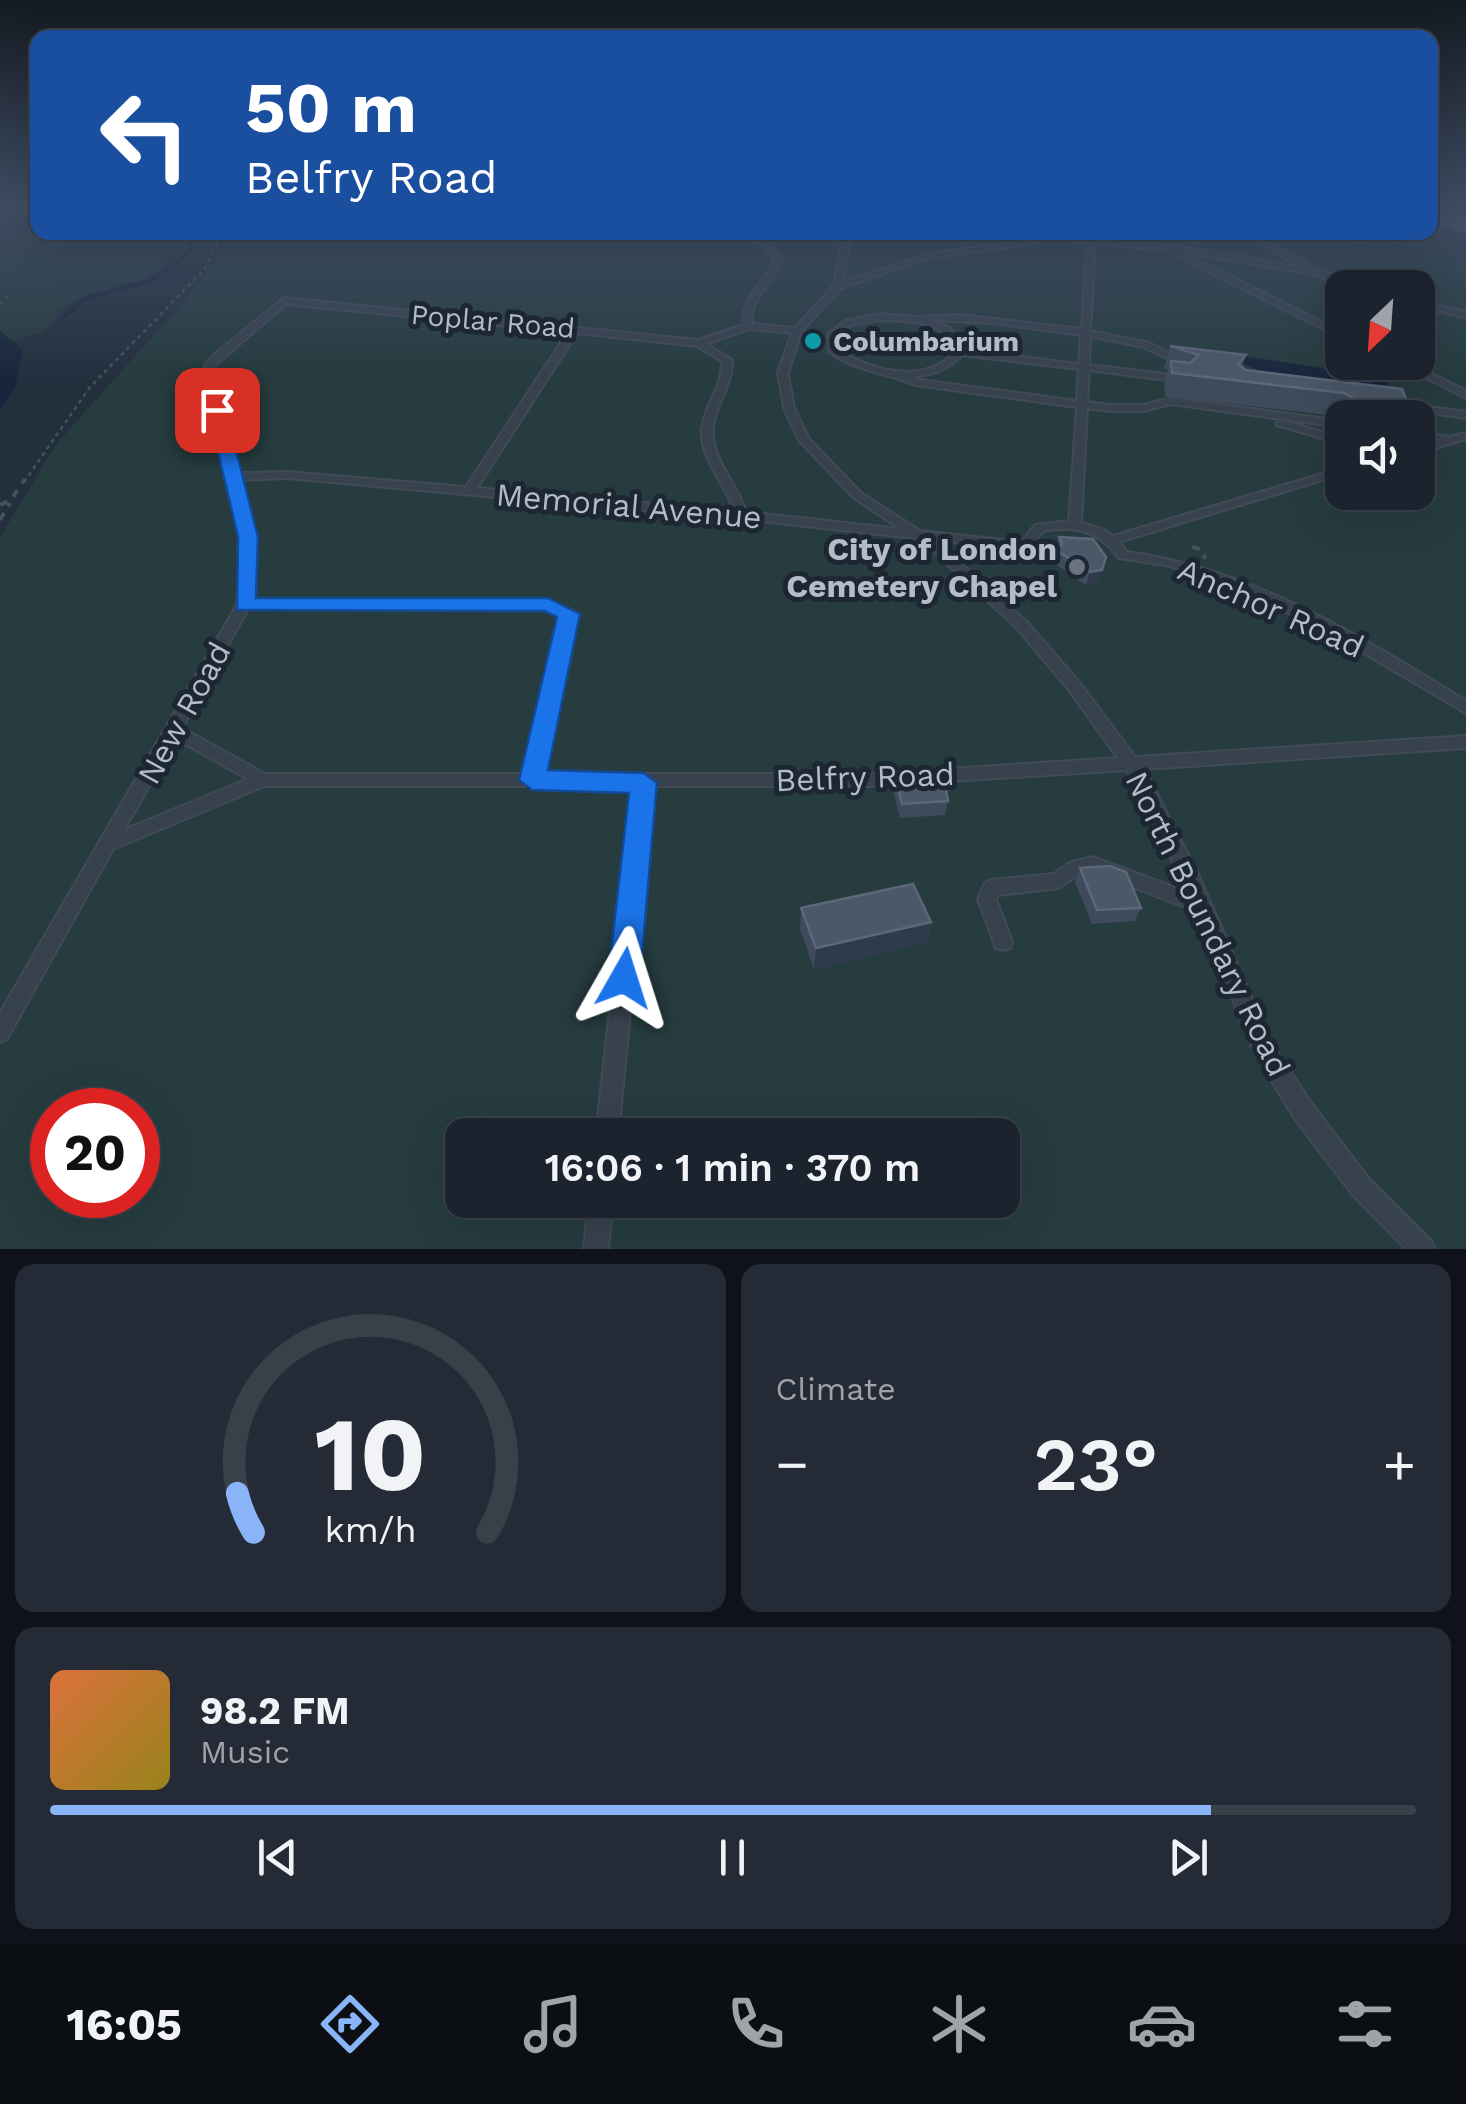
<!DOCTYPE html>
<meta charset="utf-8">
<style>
:root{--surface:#1b232e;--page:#242b36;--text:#f1f3f6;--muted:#a0a4aa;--line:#39404a;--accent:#8ab4f8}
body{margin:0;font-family:"Work Sans",sans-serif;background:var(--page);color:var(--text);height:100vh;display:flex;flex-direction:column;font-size:38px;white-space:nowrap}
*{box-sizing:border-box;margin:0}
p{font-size:32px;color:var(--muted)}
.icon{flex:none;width:55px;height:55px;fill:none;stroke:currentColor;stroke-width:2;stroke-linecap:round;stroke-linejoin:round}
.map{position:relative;height:1249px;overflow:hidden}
.sheet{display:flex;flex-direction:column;gap:15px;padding:15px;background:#0f1319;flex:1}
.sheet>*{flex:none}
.top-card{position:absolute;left:30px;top:30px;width:1408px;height:210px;border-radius:20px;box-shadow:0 10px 40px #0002,0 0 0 2px var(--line);background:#1a4fa0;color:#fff;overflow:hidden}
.needle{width:65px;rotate:205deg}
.tools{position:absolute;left:1325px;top:270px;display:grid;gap:20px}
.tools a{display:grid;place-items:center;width:110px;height:110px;border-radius:20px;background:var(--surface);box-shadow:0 10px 40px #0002,0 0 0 2px var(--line);font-size:50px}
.speed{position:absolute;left:30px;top:1088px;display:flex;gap:20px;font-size:50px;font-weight:700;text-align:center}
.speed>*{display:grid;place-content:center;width:130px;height:130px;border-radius:50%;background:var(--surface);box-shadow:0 10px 40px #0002,0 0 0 2px var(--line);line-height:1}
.speed .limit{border:15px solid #d22;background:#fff;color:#111}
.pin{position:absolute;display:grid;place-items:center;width:85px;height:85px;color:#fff;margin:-42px;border-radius:20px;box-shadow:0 5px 15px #0006}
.me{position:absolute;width:110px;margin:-55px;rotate:6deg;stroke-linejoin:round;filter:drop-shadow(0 0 8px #0008)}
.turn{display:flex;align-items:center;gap:35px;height:210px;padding:0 50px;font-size:45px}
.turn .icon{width:130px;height:130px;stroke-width:2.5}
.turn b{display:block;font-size:70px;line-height:85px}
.big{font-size:75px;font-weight:600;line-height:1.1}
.sheet .tile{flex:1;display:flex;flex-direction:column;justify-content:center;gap:15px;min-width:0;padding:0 35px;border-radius:20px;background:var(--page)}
.sheet .dial{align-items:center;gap:0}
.dial svg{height:260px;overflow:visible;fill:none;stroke:var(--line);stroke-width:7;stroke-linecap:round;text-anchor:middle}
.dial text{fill:var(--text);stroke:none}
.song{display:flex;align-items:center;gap:30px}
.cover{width:120px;height:120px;border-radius:15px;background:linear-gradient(135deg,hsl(20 70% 55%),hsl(50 70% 35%))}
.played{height:10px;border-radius:5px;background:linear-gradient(90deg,var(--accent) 85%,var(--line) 85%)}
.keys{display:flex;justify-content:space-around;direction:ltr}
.heat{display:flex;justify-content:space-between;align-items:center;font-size:55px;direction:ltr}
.sheet .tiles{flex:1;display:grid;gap:15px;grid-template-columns:1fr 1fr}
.tile:last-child{grid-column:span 2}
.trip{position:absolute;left:445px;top:1118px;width:575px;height:100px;border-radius:20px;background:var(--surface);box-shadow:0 10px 40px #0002,0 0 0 2px var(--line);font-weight:600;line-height:100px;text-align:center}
.dock{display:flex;height:160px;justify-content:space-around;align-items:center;background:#0b0e12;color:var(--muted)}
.dock .icon{width:70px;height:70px}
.dock .active{color:var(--accent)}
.dock b{font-size:45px;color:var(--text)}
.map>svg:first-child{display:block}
.green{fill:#263c3f;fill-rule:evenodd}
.water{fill:#17263c}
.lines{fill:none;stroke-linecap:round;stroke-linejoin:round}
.stream{stroke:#17263c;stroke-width:4}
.service-casing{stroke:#414a57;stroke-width:4}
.primary-casing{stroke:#414a57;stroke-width:4}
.path-far1{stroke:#3f5557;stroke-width:2.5;stroke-dasharray:4 4;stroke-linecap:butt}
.path{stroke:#3f5557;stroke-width:4;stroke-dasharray:8 8;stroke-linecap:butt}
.service{fill:#38414e;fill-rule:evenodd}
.primary{fill:#56606e;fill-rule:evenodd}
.wall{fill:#3f4b5c}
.shaded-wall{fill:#2f3b4b}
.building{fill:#4b5868;stroke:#5c6777;stroke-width:2.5}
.route{fill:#1a73e8;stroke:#114b97;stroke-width:2.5}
.culture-dot{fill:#0f9aa8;stroke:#1d2633;stroke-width:4}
.worship-dot{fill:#6b7280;stroke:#1d2633;stroke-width:4}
.labels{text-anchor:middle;stroke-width:10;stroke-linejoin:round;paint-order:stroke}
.far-street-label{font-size:28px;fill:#b4bcc9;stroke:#1d2633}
.far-poi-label{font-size:28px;font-weight:bold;fill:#b4bcc9;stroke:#1d2633;text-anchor:start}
.street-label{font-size:32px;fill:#b4bcc9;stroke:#1d2633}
.poi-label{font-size:32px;font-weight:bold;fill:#b4bcc9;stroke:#1d2633;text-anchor:end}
</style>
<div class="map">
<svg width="1466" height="1249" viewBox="0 0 1466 1249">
<rect width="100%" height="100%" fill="#242f3e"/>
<path class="green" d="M0,206H37L38,232L216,233L185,264L171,240L165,266L141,280L81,297L65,307L45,331L0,345Z
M1430,216L1466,228V1249H0V537L57,443L189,296L233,233L1430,232ZM1342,288H1418V362H1342ZM1342,418H1418V492H1342ZM52,1110H138V1195H52ZM462,1135H1002V1200H462Z"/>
<path class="water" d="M0,331L23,350L15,387L0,410Z
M1244,356L1374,376L1386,379L1388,386C1364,397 1264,376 1239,362Z"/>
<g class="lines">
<path class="stream" d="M63,318L84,299L152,280L192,251L191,244L165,232"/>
<g class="service-casing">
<path id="service" d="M742,232C762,232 773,245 782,261C773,284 749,298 752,324L795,328L834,285L843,232H851L843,282L927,254L1033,240L1034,242L1030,244L928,258L841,288L801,332L788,373L794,408L809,439L861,493L920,531L1022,542L1035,525L1069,521L1077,407L915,385C886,372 854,372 829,351L828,334L845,321L880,314L915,317L960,315L1082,329L1087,242L1005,232C1102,232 1204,250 1300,267L1241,232H1250L1318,270L1367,288H1353L1313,274L1181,252L1342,332V338L1174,255V251L1095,243L1090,331L1149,343L1186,361L1178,363L1143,347L1090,336L1089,365L1182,376L1187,379L1182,382L1089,370L1087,402L1111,405H1143L1171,398L1334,420L1339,423L1334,426L1171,404L1143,411H1111L1087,408L1081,523L1102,529L1113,536L1342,468V474L1119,542L1127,552C1253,569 1360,636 1466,701V713L1340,639L1251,594L1206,576L1165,565L1119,558C1100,531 1074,525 1043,531L1029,549L1025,550L934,540L1027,622L1079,682L1135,757L1466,736V748L1144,769L1198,874L1270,1041L1311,1103L1369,1179L1431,1241L1435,1249H1406L1353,1195L1295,1119L1256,1055L1193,905L1182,906L1092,871L1080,874L1058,888L998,895L996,899L1012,942L1010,948L1003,950L996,948L978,899L985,883L991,880L1054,874L1069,863L1092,857L1182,890H1187L1127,770L870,786H652L618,1135H596L635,786H264L113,849L7,1039L0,1042V1013L237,605L242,537L204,377L205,365L215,354L284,298L698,340L743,325C740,298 765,284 774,261L766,246ZM286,304L568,332L466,487L287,472L238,473L214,377L215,365ZM880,320C908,320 936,322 956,343V349L839,334L851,325ZM930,320L993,323L1081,335L1079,364L966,350V343L948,327ZM749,329L792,333L778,373L784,408L799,440L853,497L900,529L746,512C738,484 711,460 713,430C714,405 733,386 732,360L706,344ZM577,333L697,346L722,361C723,387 704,405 702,430C700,460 726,483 734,511L477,488ZM836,339L953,354C923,385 870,370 838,350ZM962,355L1079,369L1077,401L920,380L912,377C932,375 948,370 962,355ZM287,478L741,519L914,538L931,549L1017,628L1069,690L1118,758L870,774H542L576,614L574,611L548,600L251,601L254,537L240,480ZM546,608L562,616L526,774H265L182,728L248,609ZM176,739L248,779L124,830Z
M1418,301L1466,312V318L1418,306Z
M1395,362H1408L1466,391V398Z
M1392,402L1466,412V418L1388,407V403Z
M1281,420L1342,438V444L1277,425L1276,423Z
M1418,432L1450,437L1466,433V439L1418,453V447L1437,441L1418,438Z
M589,1200H613L608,1249H584Z"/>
</g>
<g class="primary-casing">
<path id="primary" d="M1430,206L1466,217V232L1430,220Z"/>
</g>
<path class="path-far1" d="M0,304L10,295
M24,482L90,387L204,270L224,232"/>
<path class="path" d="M0,505L11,500L25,479
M0,520L10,503
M1192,547L1203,550L1205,559"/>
<use href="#service" class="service"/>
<use href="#primary" class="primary"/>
</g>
<path class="wall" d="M1170,346L1246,355L1242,367L1246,370L1402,389L1413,416V418H1342V431L1322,428L1327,415L1165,396L1164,383L1168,370L1164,368Z
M1059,537L1106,557L1098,583L1086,585L1053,563Z
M895,777L948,801L945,815L900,818L893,791Z
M1080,868L1141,908L1135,921L1092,924L1075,882Z
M801,908L931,922L927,942L814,969L800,929Z"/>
<path class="shaded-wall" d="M1102,570L1098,583L1086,585L1090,572Z
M931,922L927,942L814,969L816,948Z"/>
<path class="building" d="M1170,346L1246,355L1238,364L1246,370L1402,389L1413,416L1332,405L1351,403L1353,398L1344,393L1172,373L1171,361L1190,363L1199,355Z
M1059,537L1093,539L1106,557L1102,570L1090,572L1056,550L1062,544Z
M895,777L944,778L948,801L902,804Z
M1110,866L1126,872L1141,908L1097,910L1080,868Z
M913,884L931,922L816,948L801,908Z"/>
<linearGradient id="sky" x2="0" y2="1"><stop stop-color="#141a22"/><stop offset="0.54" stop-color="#3f4d63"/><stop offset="1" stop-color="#3f4d63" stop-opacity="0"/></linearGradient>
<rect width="1466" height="381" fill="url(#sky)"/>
<path class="route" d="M217,405L226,410L258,537L256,598H548L580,614L548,770L644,773L657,783L640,978L635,989L624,993L612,989L608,978L629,793L532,790L519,780L557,617L544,611L237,610L238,537L208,410Z"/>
<circle class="culture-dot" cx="813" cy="341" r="10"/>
<circle class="worship-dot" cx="1077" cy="567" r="10"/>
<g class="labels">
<g class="far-street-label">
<text transform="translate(493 321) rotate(5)" y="10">Poplar Road</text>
</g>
<g class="far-poi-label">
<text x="833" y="351">Columbarium</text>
</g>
<g class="street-label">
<text transform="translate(629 506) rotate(5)" y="11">Memorial Avenue</text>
<text transform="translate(1271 608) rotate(24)" y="11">Anchor Road</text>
<text transform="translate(184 713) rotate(-61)" y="11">New Road</text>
<text transform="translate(865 777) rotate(-2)" y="11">Belfry Road</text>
<text transform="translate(1208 924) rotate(64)" y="11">North Boundary Road</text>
</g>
<g class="poi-label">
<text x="1057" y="560">City of London<tspan x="1057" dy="37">Cemetery Chapel</tspan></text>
</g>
</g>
</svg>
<div class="tools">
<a><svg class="needle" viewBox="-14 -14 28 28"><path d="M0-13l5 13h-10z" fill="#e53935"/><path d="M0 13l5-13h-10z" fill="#a0a4aa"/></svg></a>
<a><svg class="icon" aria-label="sound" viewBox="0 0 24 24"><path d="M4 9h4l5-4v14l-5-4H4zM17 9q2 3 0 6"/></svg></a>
</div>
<div class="speed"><div class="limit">20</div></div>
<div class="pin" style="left:217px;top:410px;background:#d93025"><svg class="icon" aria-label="arrive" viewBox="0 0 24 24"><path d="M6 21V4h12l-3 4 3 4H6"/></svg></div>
<svg class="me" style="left:624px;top:978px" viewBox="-20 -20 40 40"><path d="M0-17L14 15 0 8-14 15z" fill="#1a73e8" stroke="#fff" stroke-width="4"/></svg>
<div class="trip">16:06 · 1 min · 370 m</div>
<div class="top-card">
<div class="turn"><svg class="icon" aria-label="left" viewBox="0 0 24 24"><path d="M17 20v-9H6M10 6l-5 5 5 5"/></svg><div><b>50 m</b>Belfry Road</div></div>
</div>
</div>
<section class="sheet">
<div class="tiles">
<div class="tile dial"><svg viewBox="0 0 100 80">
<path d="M14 69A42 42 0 1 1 86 69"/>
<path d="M14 69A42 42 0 0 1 9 57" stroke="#8ab4f8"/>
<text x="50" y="56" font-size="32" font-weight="700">10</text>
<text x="50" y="72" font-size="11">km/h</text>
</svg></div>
<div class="tile"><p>Climate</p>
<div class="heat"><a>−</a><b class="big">23°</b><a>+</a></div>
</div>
<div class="tile">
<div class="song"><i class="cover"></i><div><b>98.2 FM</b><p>Music</p></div></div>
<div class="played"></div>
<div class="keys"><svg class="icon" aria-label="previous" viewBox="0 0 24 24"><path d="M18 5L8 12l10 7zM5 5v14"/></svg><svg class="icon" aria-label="pause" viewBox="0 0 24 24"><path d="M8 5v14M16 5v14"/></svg><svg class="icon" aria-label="next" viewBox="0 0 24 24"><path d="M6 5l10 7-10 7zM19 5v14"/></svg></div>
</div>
</div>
</section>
<nav class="dock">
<b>16:05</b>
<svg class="icon active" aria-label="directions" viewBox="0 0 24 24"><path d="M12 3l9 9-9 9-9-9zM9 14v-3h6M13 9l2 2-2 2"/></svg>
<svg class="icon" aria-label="music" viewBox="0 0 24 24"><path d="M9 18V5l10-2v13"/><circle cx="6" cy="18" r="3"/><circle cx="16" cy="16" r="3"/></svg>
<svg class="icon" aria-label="phone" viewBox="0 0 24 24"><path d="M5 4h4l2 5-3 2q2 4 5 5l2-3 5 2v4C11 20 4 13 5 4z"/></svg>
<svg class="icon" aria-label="climate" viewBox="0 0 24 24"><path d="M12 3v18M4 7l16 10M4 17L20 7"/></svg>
<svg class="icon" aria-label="car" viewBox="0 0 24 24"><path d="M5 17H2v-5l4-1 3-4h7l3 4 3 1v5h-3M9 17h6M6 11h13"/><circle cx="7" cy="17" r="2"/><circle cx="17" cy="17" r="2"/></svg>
<svg class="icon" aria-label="filters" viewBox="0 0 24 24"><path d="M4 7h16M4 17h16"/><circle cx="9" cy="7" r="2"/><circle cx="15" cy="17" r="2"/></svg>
</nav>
